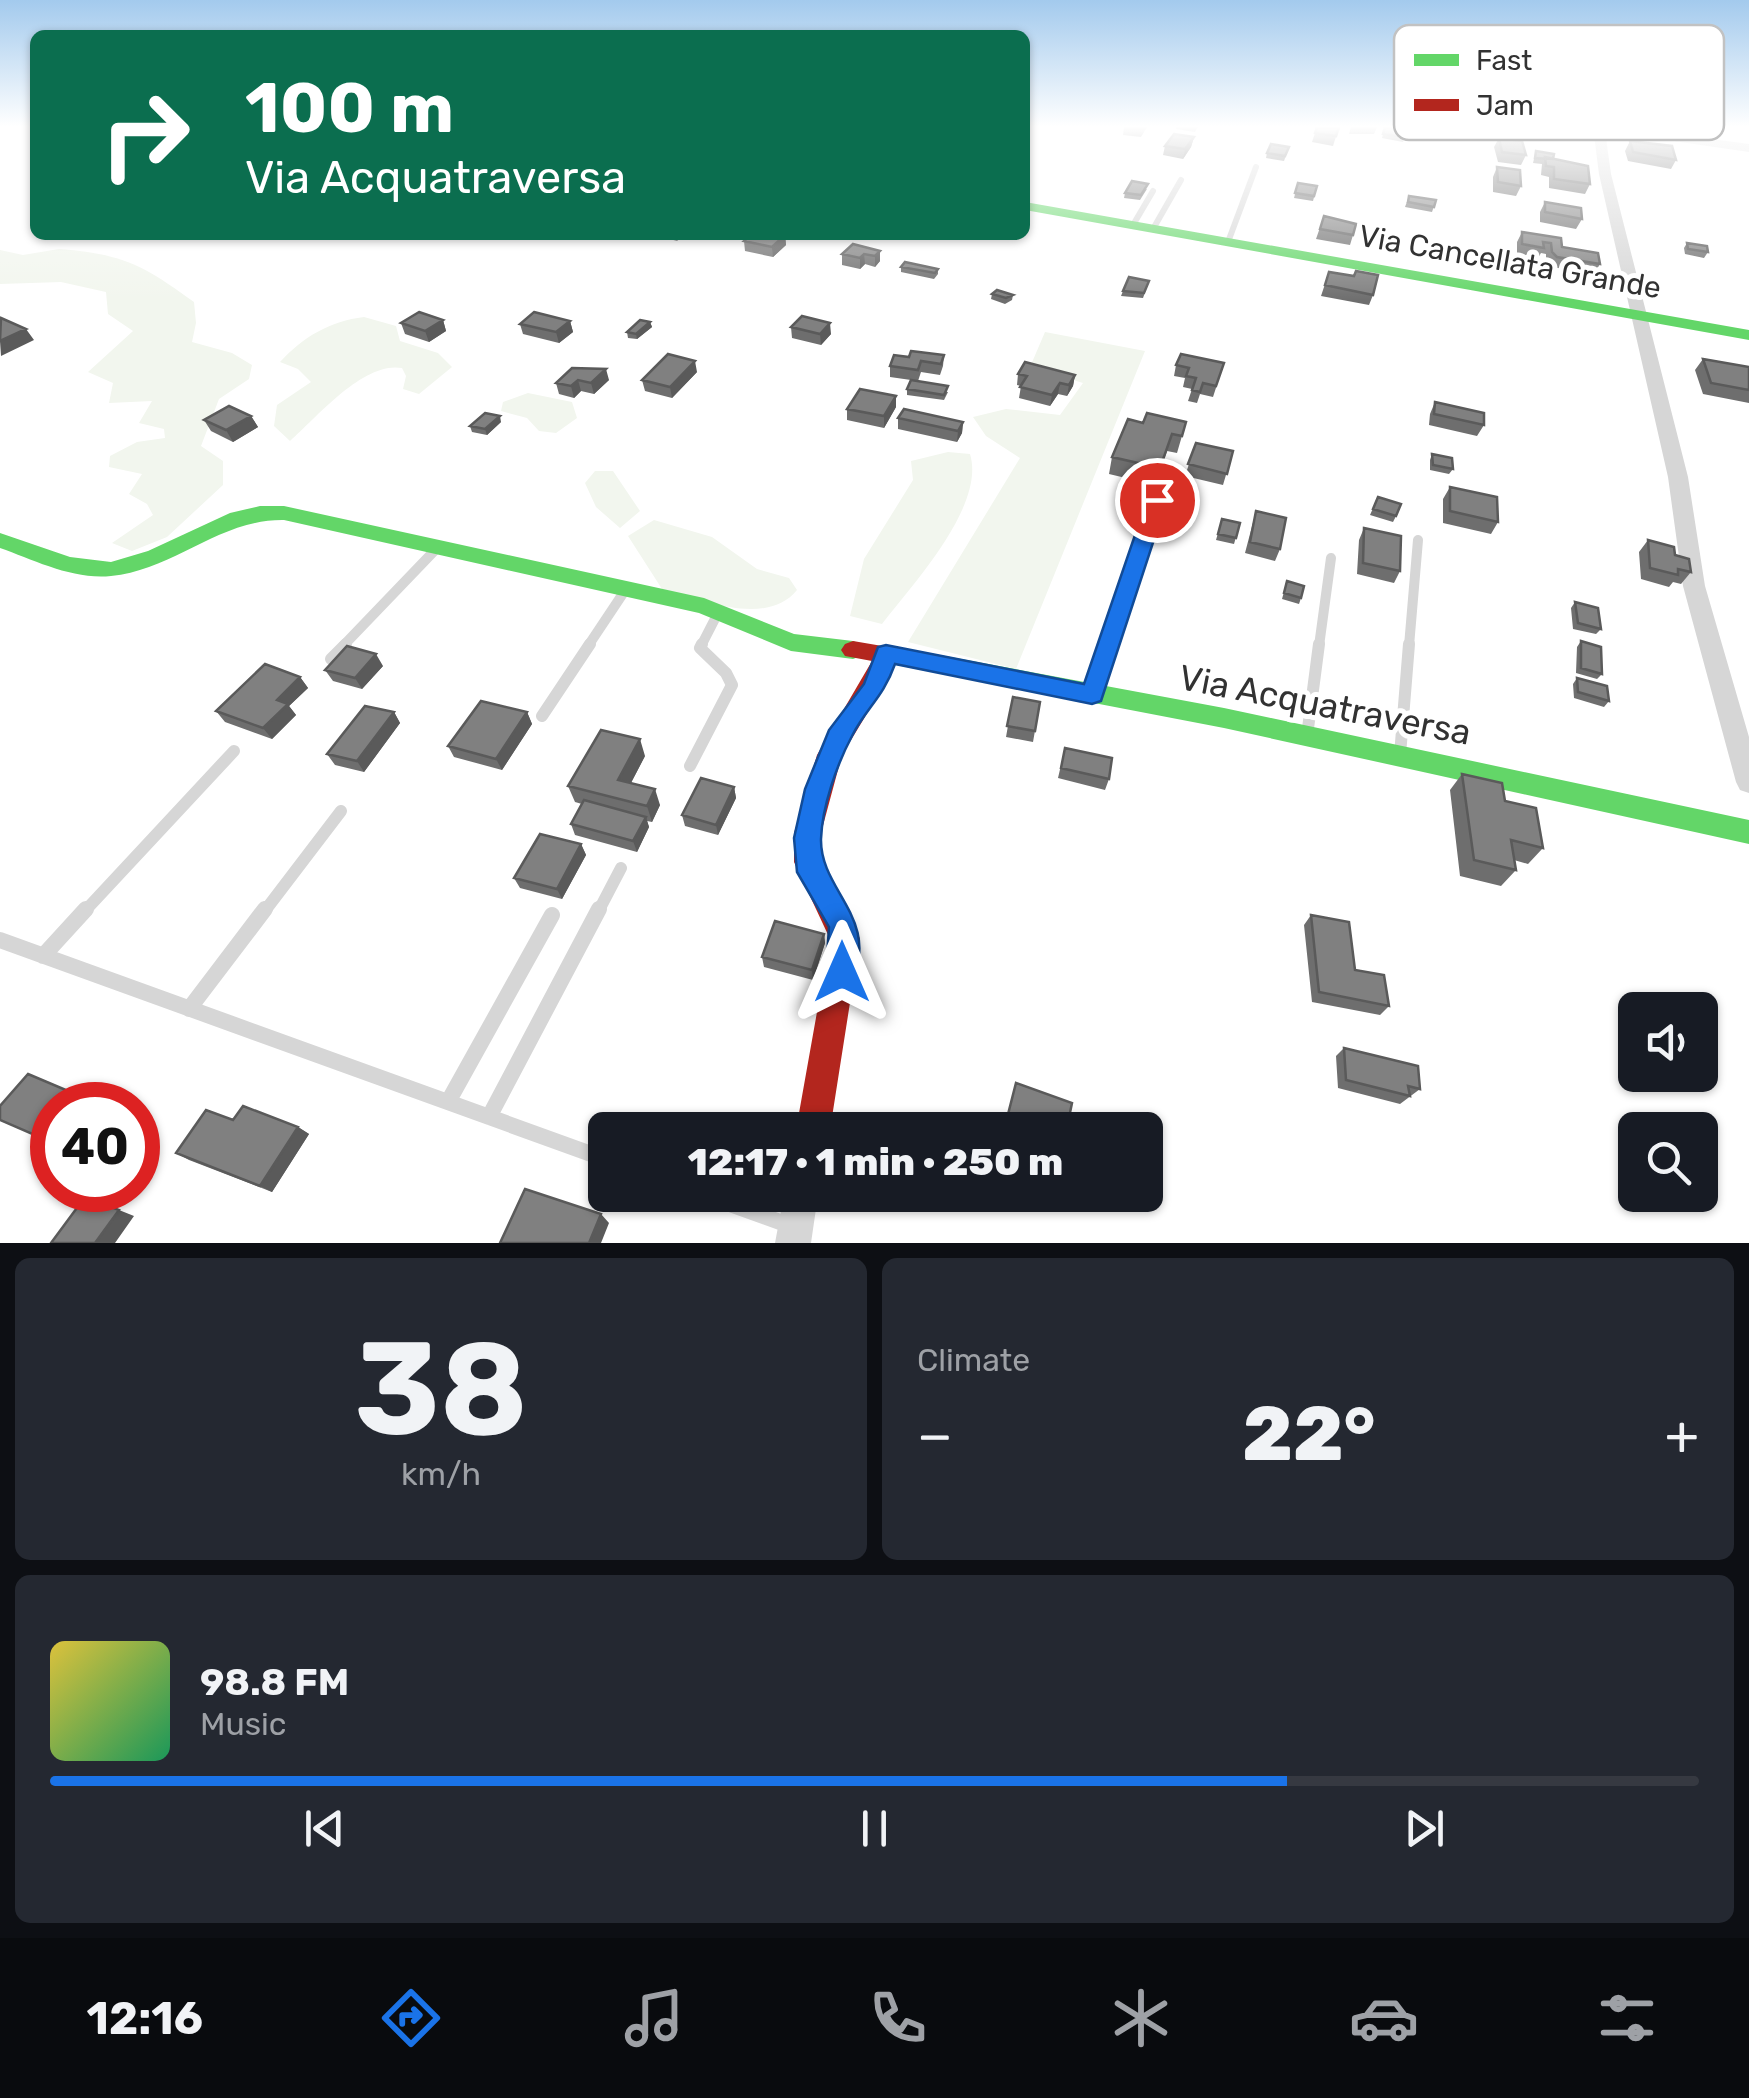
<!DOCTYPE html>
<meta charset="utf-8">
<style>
:root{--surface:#171b24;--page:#242831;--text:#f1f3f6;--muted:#9ea1a6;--line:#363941;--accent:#1a73e8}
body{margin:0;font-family:Rubik,sans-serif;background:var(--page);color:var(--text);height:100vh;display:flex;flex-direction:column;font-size:38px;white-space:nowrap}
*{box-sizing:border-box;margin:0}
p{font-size:32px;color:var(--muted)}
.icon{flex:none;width:55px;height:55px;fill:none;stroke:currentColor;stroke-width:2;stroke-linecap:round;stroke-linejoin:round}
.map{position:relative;height:1243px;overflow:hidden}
.sheet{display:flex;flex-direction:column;gap:15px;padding:15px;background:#0d0f14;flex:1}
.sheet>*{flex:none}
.guide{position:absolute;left:30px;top:30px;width:1000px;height:210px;border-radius:15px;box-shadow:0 2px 8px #0004;background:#0b6e4f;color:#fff;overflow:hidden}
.controls{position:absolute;left:1618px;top:992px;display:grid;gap:20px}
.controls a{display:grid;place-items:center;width:100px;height:100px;border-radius:15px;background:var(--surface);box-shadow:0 2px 8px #0004;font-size:50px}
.speed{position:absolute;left:30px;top:1082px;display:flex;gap:20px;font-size:50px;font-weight:700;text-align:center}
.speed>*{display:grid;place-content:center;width:130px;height:130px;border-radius:50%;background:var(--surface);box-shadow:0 2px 8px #0004;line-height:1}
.speed .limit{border:15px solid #d22;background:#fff;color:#111}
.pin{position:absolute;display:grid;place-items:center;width:85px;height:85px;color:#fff;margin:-42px;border:5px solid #fff;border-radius:50%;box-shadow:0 2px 10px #0007}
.me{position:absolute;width:110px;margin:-55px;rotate:0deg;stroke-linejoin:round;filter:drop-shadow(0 0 8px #0008)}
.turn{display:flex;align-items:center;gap:35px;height:210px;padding:0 50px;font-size:45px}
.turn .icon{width:130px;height:130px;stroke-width:2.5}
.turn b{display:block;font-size:70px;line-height:85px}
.big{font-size:75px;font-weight:800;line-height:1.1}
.sheet .widget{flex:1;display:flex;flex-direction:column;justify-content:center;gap:15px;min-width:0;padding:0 35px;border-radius:15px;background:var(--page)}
.sheet .dial{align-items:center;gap:0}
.dial b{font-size:130px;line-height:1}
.song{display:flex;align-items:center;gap:30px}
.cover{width:120px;height:120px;border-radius:15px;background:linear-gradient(135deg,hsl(50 70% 55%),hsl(150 70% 35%))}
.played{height:10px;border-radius:5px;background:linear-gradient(90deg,var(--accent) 75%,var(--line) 75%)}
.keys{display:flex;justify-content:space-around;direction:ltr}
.heat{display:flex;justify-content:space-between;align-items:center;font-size:55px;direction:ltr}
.sheet .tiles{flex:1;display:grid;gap:15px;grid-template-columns:1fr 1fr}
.widget:last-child{grid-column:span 2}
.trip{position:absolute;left:588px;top:1112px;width:575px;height:100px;border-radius:15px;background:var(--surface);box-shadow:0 2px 8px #0004;font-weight:800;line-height:100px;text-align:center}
.tab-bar{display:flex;height:160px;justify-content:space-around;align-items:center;background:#090b0e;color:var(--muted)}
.tab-bar .icon{width:70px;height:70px}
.tab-bar .on{color:var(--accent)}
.tab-bar b{font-size:45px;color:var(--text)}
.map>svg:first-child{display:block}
.green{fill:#f2f6ee}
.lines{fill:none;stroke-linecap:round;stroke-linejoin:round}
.lane-far3{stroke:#d6d6d6;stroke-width:6}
.lane-far2{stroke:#d6d6d6;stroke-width:10}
.lane-far1{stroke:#d6d6d6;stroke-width:12}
.lane{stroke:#d6d6d6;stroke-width:16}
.street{fill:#d6d6d6;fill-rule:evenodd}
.fast{fill:#63d668;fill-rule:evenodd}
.jam{fill:#b3261e;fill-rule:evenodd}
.wall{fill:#6e6e6e}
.shaded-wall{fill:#5a5a5a}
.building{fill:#808080;stroke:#5a5a5a;stroke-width:2.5}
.route{fill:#1a73e8;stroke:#114b97;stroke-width:2.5}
.labels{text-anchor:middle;stroke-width:10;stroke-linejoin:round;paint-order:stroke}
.far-street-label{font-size:30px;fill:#323232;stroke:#fff}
.street-label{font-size:35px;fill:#323232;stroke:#fff}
.key{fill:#fff;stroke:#c2c2c2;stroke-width:2.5}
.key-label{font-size:28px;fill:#323232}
</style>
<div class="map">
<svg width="1749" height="1243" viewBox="0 0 1749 1243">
<rect width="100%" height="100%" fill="#fff"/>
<path class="green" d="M59,249C123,254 143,265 194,302L196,323L192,342L232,353L252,365L249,379L219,399L201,446L223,461V485L167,537L132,551L112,543L153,515L147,504L129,494L142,474L109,467L110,456L137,442L165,438L164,429L139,423L152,401L109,403L113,383L88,372L133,331L108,314L106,292L61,282L0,284V250L23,255Z
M364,317L396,326L400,341L438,353L452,367L419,394L403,389L406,376L402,368C364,361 318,416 290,441L274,426L277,405L311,382L298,369L280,362C303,337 330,321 364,317Z
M1045,332L1145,351L1016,669L908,642L1020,458L986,436L973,417L1006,409L1060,415L1083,383L1030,367Z
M528,393L572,402L577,418L556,433L539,431L527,418L501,411L503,402Z
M948,452L970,454C986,506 912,585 882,624L850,616L864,559L913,480L911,461Z
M595,471H613L640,511L620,528L596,507L585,483Z
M654,520L712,537L757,569L789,578L797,590C766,628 701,599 662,589L628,536Z"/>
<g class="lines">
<path class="lane-far3" d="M1133,225L1153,191
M1153,229L1181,180
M1228,242L1256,167"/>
<path class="lane-far2" d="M343,646L438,547
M588,646L626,589
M701,646L719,611
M1108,646L1157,500
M1319,646L1331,558
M1409,646L1418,540"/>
<path class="lane-far1" d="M331,659L346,644
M1092,695L1109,644
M542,716L590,644
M1307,736L1319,644
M1400,755L1409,644
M690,766L732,685L726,673L700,648L702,644
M84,912L234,751
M264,912L341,811
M598,912L621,868"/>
<path class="lane" d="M0,940L605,1159
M43,956L86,909
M189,1009L265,909
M448,1102L552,915
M489,1117L599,909
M705,1195L791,1226"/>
<path class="street" d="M1593,127H1623L1749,144V152L1605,131L1611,174L1688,477L1705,586L1749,737V793L1740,790L1736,782L1683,586L1668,477L1599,174Z
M784,1195H818L811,1243H775Z"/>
<path class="fast" d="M1025,202L1749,330V340L1025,210Z
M260,506H284L704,598L794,634L853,641L861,644L865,650L861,656L853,659L791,651L699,613L284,520C219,519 174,570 111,576C73,580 34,560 0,548V533L70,557L111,562L148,551L230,513Z
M886,645L1224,708L1749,820V844L1224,728L886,663L878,660L874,654L878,648Z"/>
<path class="jam" d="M853,641L894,648L898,654L880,692L842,755L821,833L822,862L848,908L860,939L830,1130H796L830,939L794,862V833L817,755L872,661L845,656L841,650L845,644Z"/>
</g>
<path class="wall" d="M1124,127H1147L1141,137L1123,135Z
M1176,127H1198L1195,132L1176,129Z
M1339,127L1333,146L1312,142L1315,133Z
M1351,127H1377L1374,134H1349Z
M1385,127L1405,137L1403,142L1382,138Z
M1194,137L1191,147L1183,159L1163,155L1165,146Z
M1499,138L1526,155L1521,165L1498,162L1494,147Z
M1630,141L1676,160L1671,169L1628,161L1625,151Z
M1289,147L1284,161L1266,158L1267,153Z
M1536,151L1553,159L1590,184L1585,194L1549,188V177L1541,175L1542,164L1533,163Z
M1497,167L1521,186L1516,196L1493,192V177Z
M1298,183L1317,186L1313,201L1294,198Z
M1147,189L1140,200L1124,198L1125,193Z
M1409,196L1436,200L1432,212L1405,207Z
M1545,202L1582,219L1576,229L1540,222V212Z
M1324,216L1353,235L1350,245L1316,239Z
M1522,232L1562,247L1600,264L1594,274L1552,267L1546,263V254L1541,253L1538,258L1517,254V242Z
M655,235H684L677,241Z
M785,235L786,245L773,257L745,251L744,241Z
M1687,243L1708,252L1704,258L1685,254L1684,248Z
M880,251V261L875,267L865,264L860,269L842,265V254Z
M901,267L938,269V274L934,279L901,272Z
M1329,272L1353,276L1373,295L1369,305L1321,296Z
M1149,281L1143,298L1121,296L1123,291Z
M992,294L1013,295L1012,300L1005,304L991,299Z
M443,320L446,331L429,342L405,334L401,323Z
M570,321L573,332L559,343L523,334L520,324Z
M650,322L652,327L637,339L628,338L627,332Z
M791,327L831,334L821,345L792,338Z
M944,355L943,366L940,375L921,372L918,381L890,377V366L909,357Z
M1703,359L1749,367V403L1703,394L1695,370Z
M1224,363L1213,397L1200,394L1197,403L1188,401L1192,389L1183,387L1185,378L1174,376L1176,365Z
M572,368L609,380L594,394L581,391L574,398L559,394L556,383Z
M697,372L672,398L645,391L642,380Z
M1018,374L1075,375L1073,386L1067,396L1058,394L1050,406L1019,398L1021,386L1017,385Z
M907,389L948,392L944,400L907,395Z
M1435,402L1484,425L1477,436L1429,425L1430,414Z
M896,407L884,428L847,420V409Z
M251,416L258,427L233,442L211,431L204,420Z
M898,418L963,422L962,433L957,442L898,429Z
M501,422L487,435L472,432L470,426Z
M1186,422L1177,453L1167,451L1155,485L1109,474L1112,457L1143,423Z
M1196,443L1233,451L1223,485L1185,476Z
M1432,454L1453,469L1449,474L1430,470V460Z
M1450,487L1498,522L1491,534L1443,523V499Z
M1378,497L1396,516L1393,522L1370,515Z
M1256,511L1280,549L1275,561L1245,553Z
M1222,519L1240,523L1234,544L1216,540Z
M1364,528L1400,571L1394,583L1357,574L1359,540Z
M1648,540L1675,555L1691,572L1681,584L1673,582L1669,587L1641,579L1639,552Z
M1287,581L1301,598L1299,604L1282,599Z
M1575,602L1601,629L1596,634L1573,629L1571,608Z
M1581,641L1602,674L1597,679L1576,673L1577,647Z
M383,666L362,689L333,681L325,670Z
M300,677L308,688L289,706L296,715L272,739L225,722L216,711Z
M1577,678L1609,701L1604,707L1574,698L1573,684Z
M1013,697L1040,702L1033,742L1006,737Z
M394,712L400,723L364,772L335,765L327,754Z
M527,712L532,724L502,770L454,757L448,746Z
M1065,748L1109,779L1105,790L1058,778Z
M645,756L631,783L660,805L652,822L647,821L649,827L637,852L575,835L571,824L582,804L575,802L568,786Z
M1462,774L1505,801L1543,848L1528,864L1514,860L1516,870L1501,886L1460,876L1450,790Z
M734,787L736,798L718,835L685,826L682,815Z
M581,844L586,855L562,899L520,888L514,878Z
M1311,915L1355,970L1389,1006L1380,1015L1312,1002L1304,925Z
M824,934L825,943L813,980L764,967L762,957Z
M1344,1048L1420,1089L1400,1104L1338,1088L1336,1056Z
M298,1127L309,1134L272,1192L189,1160L176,1153Z"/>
<path class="shaded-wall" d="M1194,137L1191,147L1183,159L1185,149Z
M785,235L786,245L773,257L772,247Z
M880,251V261L875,267V256Z
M864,254L865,264L860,269V258Z
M443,320L446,331L429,342L425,331Z
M570,321L573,332L559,343L556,332Z
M650,322L652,327L637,339L636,334Z
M830,323L831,334L821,345L820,334Z
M26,329L34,340L1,356L0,341Z
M695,361L697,372L672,398L670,387Z
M606,369L609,380L594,394L591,383Z
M1075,375L1073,386L1067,396L1069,385Z
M578,380L581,391L574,398L571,386Z
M1060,383L1058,394L1050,406L1052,395Z
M896,396V407L884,428V416Z
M251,416L258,427L233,442L226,430Z
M500,416L501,422L487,435L485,429Z
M963,422L962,433L957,442L958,431Z
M376,654L383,666L362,689L355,678Z
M300,677L308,688L289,706L296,715L272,739L263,728L277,700Z
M394,712L400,723L364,772L357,761Z
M527,712L532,724L502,770L496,759Z
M640,739L645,756L624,796L618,780Z
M734,787L736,798L718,835L716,825Z
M655,789L660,805L652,822L647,806Z
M646,817L649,827L637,852L633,841Z
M581,844L586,855L562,899L557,889Z
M824,934L825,943L813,980L812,970Z
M73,1093L87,1101L84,1105H63Z
M52,1117V1143L37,1136Z
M298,1127L309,1134L272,1192L260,1186Z
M119,1210L134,1216L115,1243H95Z
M601,1214L609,1223L601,1243H589Z"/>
<path class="building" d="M1317,127H1339L1336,136L1315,133Z
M1385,127L1406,130L1405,137L1383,134Z
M1174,134L1194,137L1185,149L1165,146Z
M1499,138L1522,141L1526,155L1502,152Z
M1630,141L1672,146L1676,160L1633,152Z
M1271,144L1289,147L1285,156L1267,153Z
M1536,151L1554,154L1553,159L1535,158Z
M1545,157L1588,166L1590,184L1554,179V167L1546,166Z
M1497,167L1520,170L1521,186L1498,182Z
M1132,181L1148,184L1141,195L1125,193Z
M1298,183L1317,186L1314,196L1295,193Z
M1409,196L1436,200L1434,207L1408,202Z
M1545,202L1581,208L1582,219L1545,212Z
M1324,216L1356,224L1353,235L1320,229Z
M1522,232L1561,238L1562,247L1598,253L1600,264L1557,257L1552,252L1551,243L1543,242L1544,248L1522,244Z
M751,235H785L772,247L744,241Z
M1687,243L1707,246L1708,252L1688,249Z
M853,244L880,251L875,256L864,254L860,258L842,254Z
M905,262L938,269L935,273L901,267Z
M1356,271L1378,275L1373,295L1325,285L1329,272L1354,276Z
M1129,277L1149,281L1144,293L1123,291Z
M997,290L1013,295L1006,298L992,294Z
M419,312L443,320L425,331L401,323Z
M534,312L570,321L556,332L520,324Z
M802,316L830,323L820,334L791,327Z
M1,318L26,329L0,341Z
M640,320L650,322L636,334L627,332Z
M911,351L944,355L941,364L921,361L918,370L890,366L894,355L909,357Z
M668,354L695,361L670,387L642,380Z
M1181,354L1224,363L1216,386L1203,383L1200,392L1192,390L1196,378L1186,376L1189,368L1176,365Z
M1703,359L1749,367V390L1711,383Z
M1025,362L1075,375L1069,385L1060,383L1052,395L1020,387L1027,376L1018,374Z
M572,368L606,369L591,383L578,380L571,386L556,383Z
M911,380L948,386L944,395L907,389Z
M860,389L896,396L884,416L847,409Z
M1435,402L1484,413V425L1434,414Z
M229,406L251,416L226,430L204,420Z
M904,409L963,422L958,431L898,418Z
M485,413L500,416L485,429L470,426Z
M1147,413L1186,422L1182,436L1172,434L1160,468L1112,457L1128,419L1143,423Z
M1196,443L1233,451L1227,474L1188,464Z
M1432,454L1452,458L1453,469L1433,465Z
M1450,487L1497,497L1498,522L1450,511Z
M1378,497L1401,504L1396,516L1373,509Z
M1256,511L1286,518L1280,549L1250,542Z
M1222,519L1240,523L1236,538L1218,534Z
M1364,528L1401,536L1400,571L1363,563Z
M1648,540L1674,547L1675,555L1689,559L1691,572L1678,569V575L1650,568Z
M1287,581L1304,586L1301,598L1284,593Z
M1575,602L1598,608L1601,629L1578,623Z
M1581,641L1601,647L1602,674L1581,668Z
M347,646L376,654L355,678L325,670Z
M265,664L300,677L277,700L288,704L263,728L216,711Z
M1577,678L1607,686L1609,701L1578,692Z
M1013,697L1040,702L1035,731L1007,726Z
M481,701L527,712L496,759L448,746Z
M365,706L394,712L357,761L327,754Z
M601,730L640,739L618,780L655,789L647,806L568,786Z
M1065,748L1112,758L1109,779L1061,768Z
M1462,774L1502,783L1505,801L1536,808L1543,848L1511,840L1516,870L1474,860Z
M701,778L734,787L716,825L682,815Z
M584,800L646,817L633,841L571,824Z
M540,834L581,844L557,889L514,878Z
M1311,915L1349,922L1355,970L1384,975L1389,1006L1319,992Z
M775,921L824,934L812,970L762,957Z
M1344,1048L1418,1066L1420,1089L1408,1086L1410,1096L1346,1080Z
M28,1074L73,1093L63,1105H52V1117L37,1136L0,1120V1106Z
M1016,1083L1072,1103L1067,1127L1075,1130H1004Z
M243,1106L298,1127L260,1186L176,1153L206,1110L233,1120Z
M525,1189L601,1214L589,1243H500Z
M85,1197L119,1210L95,1243H51Z"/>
<linearGradient id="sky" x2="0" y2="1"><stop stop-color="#a3caed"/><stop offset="0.42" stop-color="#fff"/><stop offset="1" stop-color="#fff" stop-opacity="0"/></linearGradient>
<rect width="1749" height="301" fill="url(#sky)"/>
<path class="route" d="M1157,493L1167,500L1101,701L1092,704L895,664C883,698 866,708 852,736C837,764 822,807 821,839C820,891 880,917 852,982L842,987L831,982L826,972L829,927L797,872L794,838L805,789L829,730L864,684L878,647L886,645L1084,684L1147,500Z"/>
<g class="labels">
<g class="far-street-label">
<text transform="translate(1510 262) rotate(10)" y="10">Via Cancellata Grande</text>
</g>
<g class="street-label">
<text transform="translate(1325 705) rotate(11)" y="12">Via Acquatraversa</text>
</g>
</g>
<rect x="1394" y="25" width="330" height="115" rx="15" class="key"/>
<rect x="1414" y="54" width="45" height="12" fill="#63d668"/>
<rect x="1414" y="99" width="45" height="12" fill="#b3261e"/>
<g class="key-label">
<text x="1476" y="70">Fast</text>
<text x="1476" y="115">Jam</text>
</g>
</svg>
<div class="controls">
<a><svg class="icon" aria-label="sound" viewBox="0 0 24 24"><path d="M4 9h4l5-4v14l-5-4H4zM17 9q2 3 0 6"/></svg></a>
<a><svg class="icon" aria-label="search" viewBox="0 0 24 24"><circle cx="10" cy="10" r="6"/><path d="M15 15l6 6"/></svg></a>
</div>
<div class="speed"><div class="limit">40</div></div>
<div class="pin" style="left:1157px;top:500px;background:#d93025"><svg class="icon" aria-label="arrive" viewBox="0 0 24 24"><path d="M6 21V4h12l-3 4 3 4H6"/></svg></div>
<svg class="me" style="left:842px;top:972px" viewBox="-20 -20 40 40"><path d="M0-17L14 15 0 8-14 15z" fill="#1a73e8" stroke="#fff" stroke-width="4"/></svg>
<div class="trip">12:17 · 1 min · 250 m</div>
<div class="guide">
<div class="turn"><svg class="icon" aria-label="right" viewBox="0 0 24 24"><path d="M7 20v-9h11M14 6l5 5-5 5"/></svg><div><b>100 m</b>Via Acquatraversa</div></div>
</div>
</div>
<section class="sheet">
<div class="tiles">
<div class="widget dial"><b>38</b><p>km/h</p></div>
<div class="widget"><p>Climate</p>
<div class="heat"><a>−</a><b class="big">22°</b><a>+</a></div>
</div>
<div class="widget">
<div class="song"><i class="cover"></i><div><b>98.8 FM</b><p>Music</p></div></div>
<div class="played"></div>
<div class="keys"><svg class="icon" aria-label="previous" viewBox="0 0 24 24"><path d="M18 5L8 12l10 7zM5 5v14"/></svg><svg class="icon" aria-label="pause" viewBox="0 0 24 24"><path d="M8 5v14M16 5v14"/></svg><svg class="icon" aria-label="next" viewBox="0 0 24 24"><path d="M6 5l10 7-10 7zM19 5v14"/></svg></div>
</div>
</div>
</section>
<nav class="tab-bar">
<b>12:16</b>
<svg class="icon on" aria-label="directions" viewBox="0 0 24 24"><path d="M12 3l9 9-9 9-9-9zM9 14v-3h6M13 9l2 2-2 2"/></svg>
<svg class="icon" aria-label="music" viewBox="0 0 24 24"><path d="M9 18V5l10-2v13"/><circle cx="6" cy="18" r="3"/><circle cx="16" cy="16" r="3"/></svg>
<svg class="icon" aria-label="phone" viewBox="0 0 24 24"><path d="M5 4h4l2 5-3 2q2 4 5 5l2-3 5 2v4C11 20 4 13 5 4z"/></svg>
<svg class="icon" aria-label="climate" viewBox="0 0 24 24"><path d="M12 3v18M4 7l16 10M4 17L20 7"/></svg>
<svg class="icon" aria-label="car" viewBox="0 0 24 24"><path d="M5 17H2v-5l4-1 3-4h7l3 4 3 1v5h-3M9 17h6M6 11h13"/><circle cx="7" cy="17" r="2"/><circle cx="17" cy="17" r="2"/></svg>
<svg class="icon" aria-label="filters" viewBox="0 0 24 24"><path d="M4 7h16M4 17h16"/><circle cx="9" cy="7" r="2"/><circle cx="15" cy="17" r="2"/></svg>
</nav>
